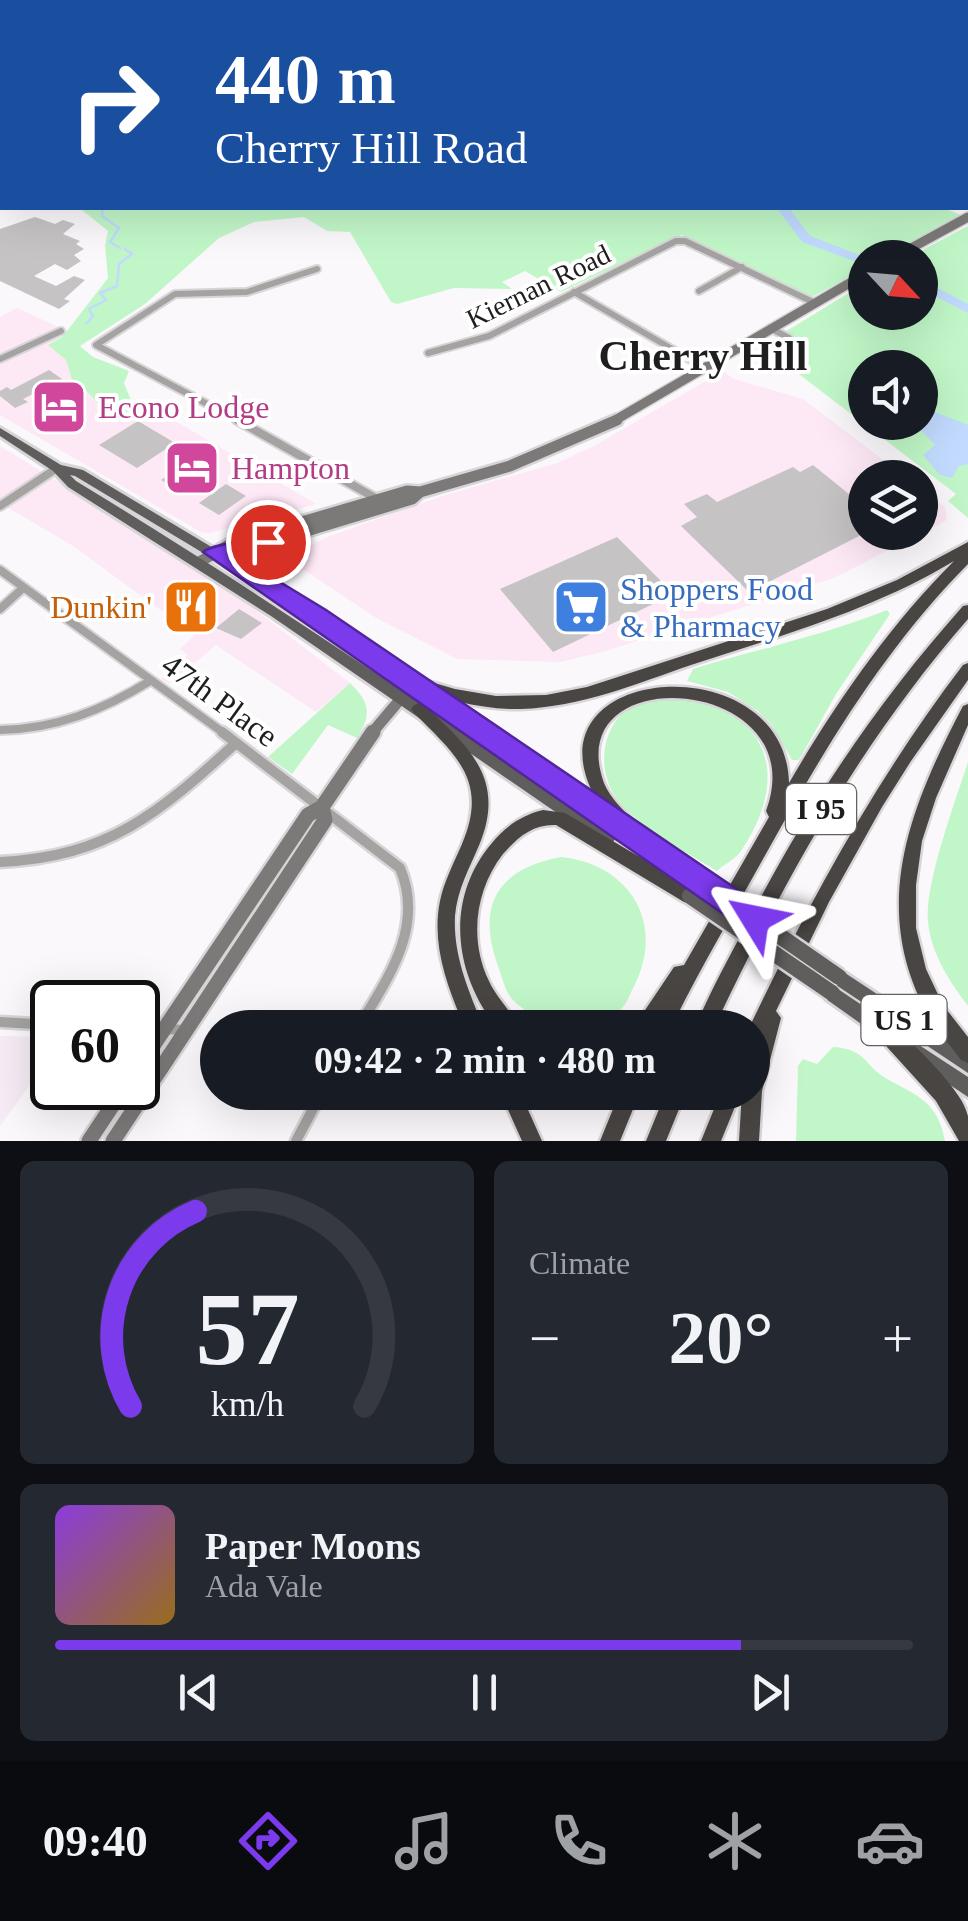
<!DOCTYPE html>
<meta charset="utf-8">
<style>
:root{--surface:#171b24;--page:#242831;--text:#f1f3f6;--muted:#9ea1a6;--line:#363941;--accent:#7c3aed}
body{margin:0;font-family:Georgia,serif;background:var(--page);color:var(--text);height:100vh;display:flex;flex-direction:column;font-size:38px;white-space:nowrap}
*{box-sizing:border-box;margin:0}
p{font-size:32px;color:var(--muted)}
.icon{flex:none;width:55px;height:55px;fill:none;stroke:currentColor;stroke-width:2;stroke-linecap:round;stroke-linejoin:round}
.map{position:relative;height:1141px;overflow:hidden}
.sheet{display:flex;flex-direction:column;gap:20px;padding:20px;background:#0d0f14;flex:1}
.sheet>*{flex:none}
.top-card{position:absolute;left:0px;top:0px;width:970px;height:210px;box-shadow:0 10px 40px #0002;background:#1a4fa0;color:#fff;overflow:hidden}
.needle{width:65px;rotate:116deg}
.fabs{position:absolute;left:848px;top:240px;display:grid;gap:20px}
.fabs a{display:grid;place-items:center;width:90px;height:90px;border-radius:50%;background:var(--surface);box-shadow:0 10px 40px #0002;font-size:50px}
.speed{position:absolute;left:30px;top:980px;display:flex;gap:20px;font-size:50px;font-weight:700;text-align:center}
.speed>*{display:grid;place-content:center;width:130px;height:130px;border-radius:50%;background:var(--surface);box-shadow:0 10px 40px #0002;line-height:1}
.speed .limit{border:5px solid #111;border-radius:15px;background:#fff;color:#111}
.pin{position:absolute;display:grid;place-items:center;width:85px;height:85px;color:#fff;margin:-42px;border:5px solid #fff;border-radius:50%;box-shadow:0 2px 10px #0007}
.me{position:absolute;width:110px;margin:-55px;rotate:305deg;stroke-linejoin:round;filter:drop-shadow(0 0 8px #0008)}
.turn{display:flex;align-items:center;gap:35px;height:210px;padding:0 50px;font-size:45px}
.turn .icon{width:130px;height:130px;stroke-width:2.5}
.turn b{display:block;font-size:70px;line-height:85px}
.big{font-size:75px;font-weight:700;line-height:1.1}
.sheet .tile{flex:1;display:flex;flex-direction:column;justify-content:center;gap:15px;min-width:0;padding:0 35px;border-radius:15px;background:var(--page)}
.sheet .dial{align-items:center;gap:0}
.dial svg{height:260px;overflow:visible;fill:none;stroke:var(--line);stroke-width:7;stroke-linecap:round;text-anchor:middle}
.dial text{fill:var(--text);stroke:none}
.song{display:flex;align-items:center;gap:30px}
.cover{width:120px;height:120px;border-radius:15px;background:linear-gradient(135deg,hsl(270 70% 55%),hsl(40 70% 35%))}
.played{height:10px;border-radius:5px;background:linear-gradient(90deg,var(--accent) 80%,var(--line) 80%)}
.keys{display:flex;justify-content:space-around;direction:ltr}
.heat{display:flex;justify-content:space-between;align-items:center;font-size:55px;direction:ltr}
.sheet .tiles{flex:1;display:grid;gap:20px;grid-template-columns:1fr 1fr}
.tile:last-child{grid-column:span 2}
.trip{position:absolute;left:200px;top:1010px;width:570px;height:100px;border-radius:50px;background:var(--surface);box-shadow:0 10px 40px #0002;font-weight:700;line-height:100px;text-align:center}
.dock{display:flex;height:160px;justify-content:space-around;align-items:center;background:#090b0e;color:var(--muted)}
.dock .icon{width:70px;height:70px}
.dock .current{color:var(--accent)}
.dock b{font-size:45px;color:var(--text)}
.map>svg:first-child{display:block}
.commercial{fill:#fde8f6}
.built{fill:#f5ecf5}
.green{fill:#c1f7c8;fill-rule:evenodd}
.water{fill:#c1dafe}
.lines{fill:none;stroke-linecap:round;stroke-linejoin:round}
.stream{stroke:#c1dafe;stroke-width:2.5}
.river{fill:#c1dafe;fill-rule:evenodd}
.building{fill:#c6c3c5}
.street-far2-casing{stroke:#d8d5d8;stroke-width:10}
.street-far1-casing{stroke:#d8d5d8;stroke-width:12}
.street-casing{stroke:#d8d5d8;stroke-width:15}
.secondary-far2-casing{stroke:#d8d5d8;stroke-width:12}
.secondary-far1-casing{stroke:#d8d5d8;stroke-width:16}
.secondary-casing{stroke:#d8d5d8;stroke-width:20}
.primary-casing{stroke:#d8d5d8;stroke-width:6}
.highway-casing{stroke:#d8d5d8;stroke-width:5}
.street-far2{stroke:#a4a3a2;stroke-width:6}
.street-far1{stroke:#a4a3a2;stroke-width:8}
.street{stroke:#a4a3a2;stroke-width:10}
.secondary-far2{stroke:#7c7a79;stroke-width:9}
.secondary-far1{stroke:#7c7a79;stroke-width:11}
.secondary{stroke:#7c7a79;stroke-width:15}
.primary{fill:#605e5c;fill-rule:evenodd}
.highway{fill:#484543;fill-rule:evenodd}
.primary-bridge-casing{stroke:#d8d5d8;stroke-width:21;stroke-linecap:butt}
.primary-bridge{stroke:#605e5c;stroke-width:16}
.route{fill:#7c3aed;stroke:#51269a;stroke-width:2.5}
.labels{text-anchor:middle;stroke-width:8;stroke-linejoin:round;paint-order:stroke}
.far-street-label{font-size:28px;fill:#1f1e1f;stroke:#fff}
.shield{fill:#fff;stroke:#626262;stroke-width:2.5}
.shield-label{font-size:30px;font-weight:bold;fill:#1f1e1f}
.hotel-label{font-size:32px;fill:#b23c85;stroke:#fff;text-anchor:start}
.shop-label{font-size:32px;fill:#366cbe;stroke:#fff;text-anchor:start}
.food-label{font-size:32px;fill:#c56008;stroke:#fff;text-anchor:end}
.street-label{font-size:32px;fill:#1f1e1f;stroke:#fff}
.district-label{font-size:42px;font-weight:bold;fill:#1f1e1f;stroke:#fff}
</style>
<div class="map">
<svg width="968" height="1141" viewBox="0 0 968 1141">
<rect width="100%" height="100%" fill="#fbf8fb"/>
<path class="commercial" d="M17,308L67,331L49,345L66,360L74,387L81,386L116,420L143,402L316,504L210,533L201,532L0,415V317Z
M723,371L734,379L803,399L906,477L865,478V532H920V488L945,507L947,520L834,578L606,651L560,662L457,659L378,619L301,568L297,558L303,549L330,536L442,496L557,463L594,446Z
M0,446L209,574L350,683L316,712L216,645L169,684L161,679L188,655L180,649L195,635L73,546L0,503Z"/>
<path class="built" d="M0,1036L52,1037V1055L0,1126Z"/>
<path class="green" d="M44,208H944L963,216L885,257L865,258V268L810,298L682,235L561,292L525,271L502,282L512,289L454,288L397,304L391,302L350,232L327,231L304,217L254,222L219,238L145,304L80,346L93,357L129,371L124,383L134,408L116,420C102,410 95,398 81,386L74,387L66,360L48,345L63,336L108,278L105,245L108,231L82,210Z
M968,226V518L948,501L956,494L762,346L865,283V312H920V258L909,257ZM865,368H920V422H865Z
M887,610L890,614L836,694L799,760H792L772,725L758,711L728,692L687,681L693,669C758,649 825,635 887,610Z
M350,683C370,702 372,715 357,738L328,725L292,774L268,757Z
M694,696C776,722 786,784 741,851C736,859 724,864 717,871C688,853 637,827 617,799C592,765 604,711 648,698C661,694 680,697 694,696Z
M968,762V1006C949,981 931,953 928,922C924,885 956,799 968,762Z
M561,857C630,864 667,924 633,988C630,994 627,1003 622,1008C595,1040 538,1026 513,1000C505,992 502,977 498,966C476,905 497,869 561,857Z
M833,1047C867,1049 863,1065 887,1079C918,1096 938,1102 945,1141H796L798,1066L803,1059L817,1064Z"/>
<path class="water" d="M920,406L968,425V464L959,466L952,478L940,475L923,455L935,445L914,423L920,422Z"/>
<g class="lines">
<path class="stream" d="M103,208L102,216L119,228L110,242L120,248
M87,323L93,316L89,309L106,300L100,293L117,286L119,264L132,254L125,249"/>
<path class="river" d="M2,56V62L0,63V57Z
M0,120H2V128H0Z
M777,208H789L810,236L867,258H865V265L802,242Z
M920,279L968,304V313L920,288Z"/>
</g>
<path class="building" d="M35,217L55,224L63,220L75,224L63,234L80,241L76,244L84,249L74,255L81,261L67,270L55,264L34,276L56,286L74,276L85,280L64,299L70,301L59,309L0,281V229Z
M49,370L62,379L23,399L28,402L15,408L0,396V391L7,387L11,390Z
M138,421L175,443L137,468L99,445Z
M199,453L215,462L198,474L207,479L186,494L161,480Z
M813,465L865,507V533L749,592L681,526L697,517L684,504L707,494L717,502L793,467L800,472Z
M226,484L246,496L219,515L199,503Z
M617,537L674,594L553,652L500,589Z
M239,609L262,623L241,639L216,628Z"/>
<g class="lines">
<g class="street-far2-casing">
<path id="street-far2" d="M699,291L742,267
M574,292L703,367
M770,328L789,338
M428,353L489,336L676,241H685L815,303
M0,359L61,331
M241,422L96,345L175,294L247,292L317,269"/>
</g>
<g class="street-far1-casing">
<path id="street-far1" d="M237,420L379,500
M0,506L57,468
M0,570L225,734
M0,609L23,588
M0,730C56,729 103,710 150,681"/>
</g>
<g class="street-casing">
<path id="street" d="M222,732L400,868C425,927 388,978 358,1028
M0,862C108,857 159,813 236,743
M0,1022L52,1025
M138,1028L186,1030
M296,1141L322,1092"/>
</g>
<g class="secondary-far2-casing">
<path id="secondary-far2" d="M893,258L968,217
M612,422L865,274"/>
</g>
<g class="secondary-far1-casing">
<path id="secondary-far1" d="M215,553H234L412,499L420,492L510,466L617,420
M201,561L234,542L407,491L420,492
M371,734L414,683"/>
</g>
<g class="secondary-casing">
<path id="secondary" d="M138,1068L308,815L322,807L373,732
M89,1141L124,1088
M113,1141L325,820L322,807"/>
</g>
<g class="primary-casing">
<path id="primary" d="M0,428L61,465L83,470L255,573L253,566C265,544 281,529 307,529L309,532L307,535C287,543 277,546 265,566L271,582L323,613L706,876L708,881L706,886L700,888L694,886L313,619L75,476L70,475L76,481C259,592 436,713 612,834L615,839L612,844L607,846L602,844L271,616L68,487L53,471L0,436Z
M839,969L968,1054V1073L833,983L831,977L833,971Z
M832,985L893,1026L896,1032L893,1038L887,1041L881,1038L826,999L823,993L826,987Z
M916,1043L968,1077V1097L910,1058L907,1052L910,1046Z"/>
</g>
<g class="highway-casing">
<path id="highway" d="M968,542V564C882,651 822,753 763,859C732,915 699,970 671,1028H633L674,967L684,965L769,817L766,811C816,676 558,656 604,783C613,805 635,818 646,838L644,843L638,845C618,836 599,807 590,787C536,661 786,647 789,783C836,703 888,627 954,561C873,610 780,636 691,665C636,684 580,707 521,709C482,710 445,699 409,687L406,683L409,679L414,677L455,689L496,696L546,695L587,687L827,609L897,580Z
M968,605V619C860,743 784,880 714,1028H695C709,994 726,963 743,931C804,812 874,706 963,606Z
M968,663V680L911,761L882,807L829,902L776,1011L781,1018L762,1091L759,1141H739L742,1092H752V1028H749C810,900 877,778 963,665Z
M419,703L424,705C468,746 506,778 480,843C470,867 457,890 455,916C453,956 469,992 484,1028H465C448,988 431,945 440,901C444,881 454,863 462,844C489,781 456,755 414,713L411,709L414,705Z
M968,704V725L936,798L922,841L916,885V928L926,969L943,1005L968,1037V1063L961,1060C951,1046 938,1032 929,1017C868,908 910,807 963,706Z
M543,810L565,813L696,890L699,896L696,902L690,904L684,902L556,825C533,824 518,837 503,854C475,890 469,940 489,981C497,999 512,1011 519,1028H497C453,973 445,898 492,843C506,826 522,815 543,810Z
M884,1019L891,1022C911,1043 963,1089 968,1116C968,1124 968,1133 968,1141H959L936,1101L877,1036L874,1029L877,1022Z
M500,1092H520L542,1141H522Z
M620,1092H640L620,1141H600Z
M666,1092H686L666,1141H646Z
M721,1092H741L721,1141H701Z"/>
</g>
<use href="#street-far2" class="street-far2"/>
<use href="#street-far1" class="street-far1"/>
<use href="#street" class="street"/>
<use href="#secondary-far2" class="secondary-far2"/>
<use href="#secondary-far1" class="secondary-far1"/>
<use href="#secondary" class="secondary"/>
<use href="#primary" class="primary"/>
<use href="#highway" class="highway"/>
<g class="primary-bridge-casing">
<path id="primary-bridge" d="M700,881L839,977
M690,896L832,993"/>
</g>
<use href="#primary-bridge" class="primary-bridge"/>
</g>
<path class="route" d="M268,535L280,542L276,548L242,559L326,610L766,909L770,919L766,929L755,933L745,929L203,552C210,545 253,539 268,535Z"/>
<defs>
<g id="hotel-square" transform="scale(2.875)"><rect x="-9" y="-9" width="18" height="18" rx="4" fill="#d1479c" stroke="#fff"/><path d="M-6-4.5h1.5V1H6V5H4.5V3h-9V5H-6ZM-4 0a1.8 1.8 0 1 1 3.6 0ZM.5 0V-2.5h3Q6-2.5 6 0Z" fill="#fff"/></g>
<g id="restaurant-square" transform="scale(2.875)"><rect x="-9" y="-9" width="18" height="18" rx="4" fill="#e8710a" stroke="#fff"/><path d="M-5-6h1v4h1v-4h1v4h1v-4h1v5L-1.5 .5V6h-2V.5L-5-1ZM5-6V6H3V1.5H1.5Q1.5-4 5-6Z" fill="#fff"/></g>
<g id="supermarket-square" transform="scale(2.875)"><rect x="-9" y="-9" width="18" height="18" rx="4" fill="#3f7fe0" stroke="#fff"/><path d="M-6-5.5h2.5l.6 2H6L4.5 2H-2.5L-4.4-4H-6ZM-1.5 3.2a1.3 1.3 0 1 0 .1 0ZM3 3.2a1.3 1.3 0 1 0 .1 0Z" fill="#fff"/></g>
</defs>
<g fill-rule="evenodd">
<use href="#hotel-square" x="59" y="407"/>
<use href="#hotel-square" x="192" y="468"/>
<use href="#restaurant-square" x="191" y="607"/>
<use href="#supermarket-square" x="581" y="607"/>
</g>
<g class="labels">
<g class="far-street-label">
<text transform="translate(538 286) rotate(-26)" y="10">Kiernan Road</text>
</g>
<g class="shield">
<rect x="786" y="784" width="70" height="50" rx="8"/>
<rect x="861.5" y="995" width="85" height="50" rx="8"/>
</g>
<g class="shield-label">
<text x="821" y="819">I 95</text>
<text x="904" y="1030">US 1</text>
</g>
<g class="hotel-label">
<text x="98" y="418">Econo Lodge</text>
<text x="231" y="479">Hampton</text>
</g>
<g class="shop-label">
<text x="620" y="600">Shoppers Food<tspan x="620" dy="37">&amp; Pharmacy</tspan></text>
</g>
<g class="food-label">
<text x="152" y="618">Dunkin'</text>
</g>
<g class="street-label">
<text transform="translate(220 700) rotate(36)" y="11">47th Place</text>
</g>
<g class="district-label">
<text x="703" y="370">Cherry Hill</text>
</g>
</g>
</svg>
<div class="fabs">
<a><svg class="needle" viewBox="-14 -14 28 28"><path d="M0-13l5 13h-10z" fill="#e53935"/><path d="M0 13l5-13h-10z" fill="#9ea1a6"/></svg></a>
<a><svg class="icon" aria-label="sound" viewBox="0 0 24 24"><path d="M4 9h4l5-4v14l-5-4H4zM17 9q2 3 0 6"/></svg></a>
<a><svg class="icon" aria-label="layers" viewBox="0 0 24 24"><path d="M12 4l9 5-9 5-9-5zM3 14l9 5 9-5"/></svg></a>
</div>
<div class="speed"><div class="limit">60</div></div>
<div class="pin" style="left:268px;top:542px;background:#d93025"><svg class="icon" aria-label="arrive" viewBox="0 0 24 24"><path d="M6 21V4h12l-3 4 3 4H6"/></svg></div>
<svg class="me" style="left:755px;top:919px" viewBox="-20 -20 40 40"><path d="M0-17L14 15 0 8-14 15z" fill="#7c3aed" stroke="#fff" stroke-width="4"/></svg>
<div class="trip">09:42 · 2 min · 480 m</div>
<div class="top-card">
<div class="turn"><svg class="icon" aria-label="right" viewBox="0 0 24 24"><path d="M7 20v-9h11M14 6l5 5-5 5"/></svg><div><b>440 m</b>Cherry Hill Road</div></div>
</div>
</div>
<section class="sheet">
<div class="tiles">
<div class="tile dial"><svg viewBox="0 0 100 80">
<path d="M14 69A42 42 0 1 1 86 69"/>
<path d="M14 69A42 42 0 0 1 34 9" stroke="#7c3aed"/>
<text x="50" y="56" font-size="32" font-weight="700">57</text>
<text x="50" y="72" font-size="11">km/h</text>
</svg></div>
<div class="tile"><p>Climate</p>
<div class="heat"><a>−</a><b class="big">20°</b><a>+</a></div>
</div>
<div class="tile">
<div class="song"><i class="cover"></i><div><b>Paper Moons</b><p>Ada Vale</p></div></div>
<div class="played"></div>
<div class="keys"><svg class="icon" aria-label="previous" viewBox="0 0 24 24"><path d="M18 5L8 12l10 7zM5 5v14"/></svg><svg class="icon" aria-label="pause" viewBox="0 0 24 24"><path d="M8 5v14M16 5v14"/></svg><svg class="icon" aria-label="next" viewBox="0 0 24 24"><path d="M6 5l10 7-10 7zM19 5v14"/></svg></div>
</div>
</div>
</section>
<nav class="dock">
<b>09:40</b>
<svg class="icon current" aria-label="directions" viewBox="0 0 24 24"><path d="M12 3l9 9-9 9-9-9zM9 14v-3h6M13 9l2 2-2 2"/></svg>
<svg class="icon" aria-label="music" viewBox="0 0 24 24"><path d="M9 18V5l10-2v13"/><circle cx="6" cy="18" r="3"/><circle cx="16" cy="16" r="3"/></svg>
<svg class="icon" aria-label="phone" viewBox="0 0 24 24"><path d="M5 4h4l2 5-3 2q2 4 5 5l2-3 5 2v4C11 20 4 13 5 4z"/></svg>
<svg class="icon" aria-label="climate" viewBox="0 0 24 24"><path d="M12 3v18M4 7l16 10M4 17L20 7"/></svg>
<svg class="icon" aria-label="car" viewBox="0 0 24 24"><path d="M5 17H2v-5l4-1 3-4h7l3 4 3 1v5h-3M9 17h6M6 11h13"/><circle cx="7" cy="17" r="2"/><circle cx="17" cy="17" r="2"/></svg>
</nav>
